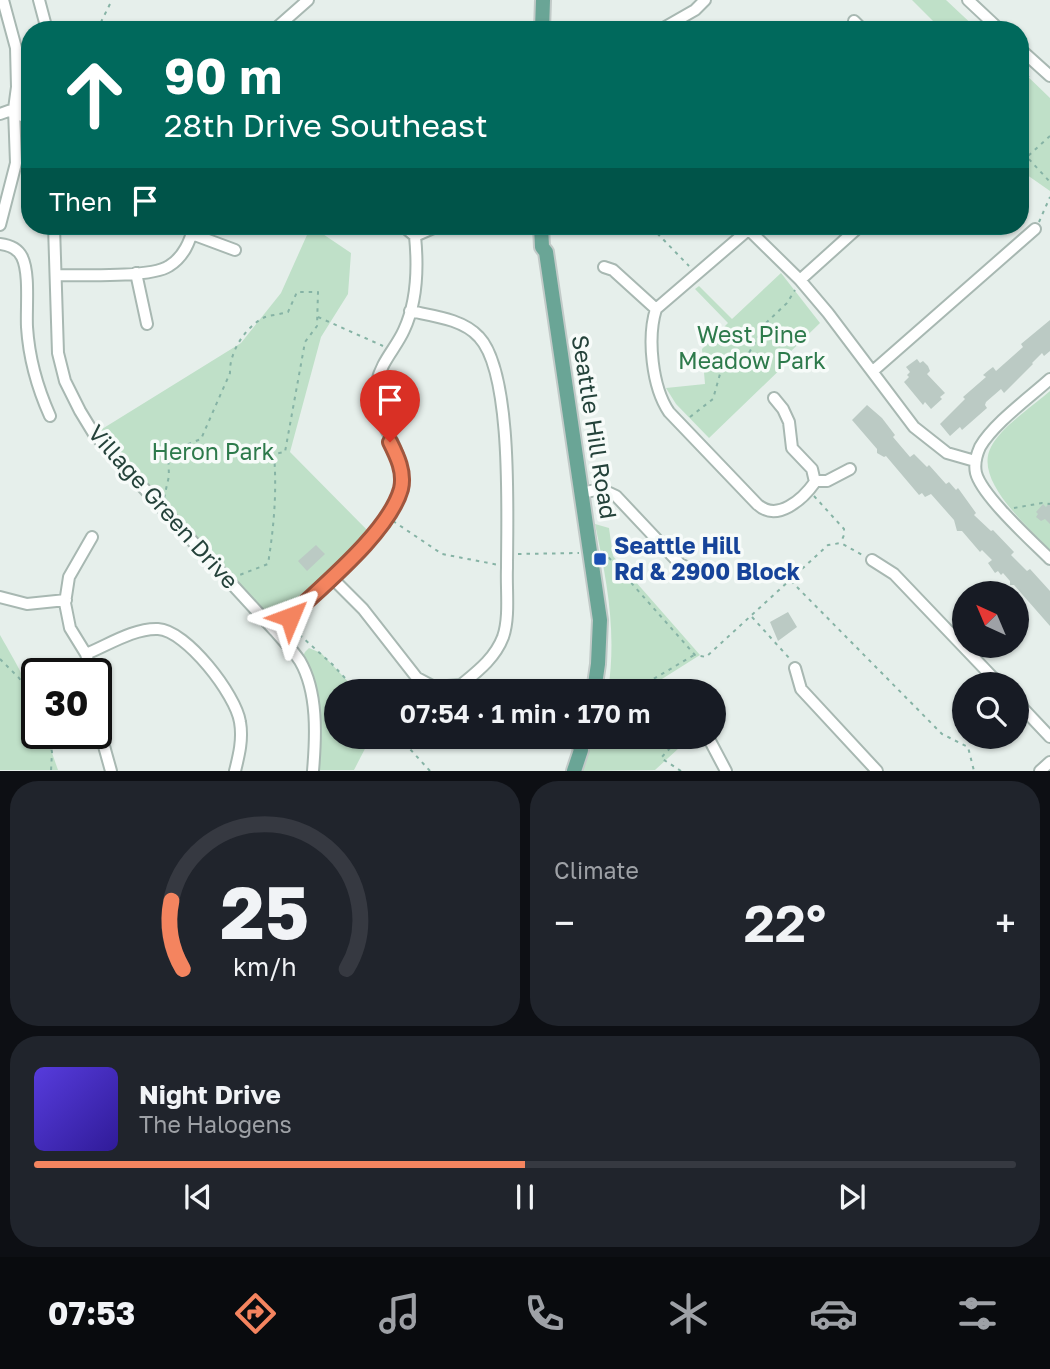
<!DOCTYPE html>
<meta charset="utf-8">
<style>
:root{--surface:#171b24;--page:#20242c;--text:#f1f3f6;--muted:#9ea1a6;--line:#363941;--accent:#f4845f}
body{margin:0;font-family:"Golos Text",sans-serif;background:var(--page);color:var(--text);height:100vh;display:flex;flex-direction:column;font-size:26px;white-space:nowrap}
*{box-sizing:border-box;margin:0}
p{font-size:23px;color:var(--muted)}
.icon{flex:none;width:38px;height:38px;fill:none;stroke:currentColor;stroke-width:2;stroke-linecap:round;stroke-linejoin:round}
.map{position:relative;height:771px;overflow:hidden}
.sheet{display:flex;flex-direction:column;gap:10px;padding:10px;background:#0d0f14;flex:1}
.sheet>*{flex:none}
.top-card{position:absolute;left:21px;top:21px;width:1008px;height:214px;border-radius:28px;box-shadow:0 2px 5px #0004;background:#00695c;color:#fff;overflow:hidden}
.needle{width:46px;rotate:316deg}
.fabs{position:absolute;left:952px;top:581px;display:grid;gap:14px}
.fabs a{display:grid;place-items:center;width:77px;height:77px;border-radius:50%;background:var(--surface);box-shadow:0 2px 5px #0004;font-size:35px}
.speed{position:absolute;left:21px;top:658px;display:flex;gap:14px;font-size:35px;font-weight:700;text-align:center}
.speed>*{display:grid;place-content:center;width:91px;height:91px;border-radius:50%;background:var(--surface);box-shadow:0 2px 5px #0004;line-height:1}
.speed .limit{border:4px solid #111;border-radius:10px;background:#fff;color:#111}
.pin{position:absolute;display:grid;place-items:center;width:60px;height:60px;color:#fff;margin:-72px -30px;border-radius:50% 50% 50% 0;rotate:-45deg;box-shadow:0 0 7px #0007}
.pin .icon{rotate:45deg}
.me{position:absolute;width:77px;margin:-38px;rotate:46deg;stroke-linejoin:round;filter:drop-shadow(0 0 5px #0008)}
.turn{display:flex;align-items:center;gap:24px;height:147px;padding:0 28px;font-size:32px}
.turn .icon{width:91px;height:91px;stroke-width:2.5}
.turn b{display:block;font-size:49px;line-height:60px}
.then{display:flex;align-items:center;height:66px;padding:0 28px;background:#0003;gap:14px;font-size:26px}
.big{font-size:52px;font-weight:600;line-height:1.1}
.sheet .widget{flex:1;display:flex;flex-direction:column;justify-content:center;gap:10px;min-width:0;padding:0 24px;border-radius:28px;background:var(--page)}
.sheet .dial{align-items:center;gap:0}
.dial svg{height:182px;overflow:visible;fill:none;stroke:var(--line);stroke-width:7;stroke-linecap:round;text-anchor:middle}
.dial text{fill:var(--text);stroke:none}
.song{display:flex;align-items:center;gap:21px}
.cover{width:84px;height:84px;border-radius:10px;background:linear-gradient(135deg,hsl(250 70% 55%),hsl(250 70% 35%))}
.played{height:7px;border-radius:4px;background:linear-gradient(90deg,var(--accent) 50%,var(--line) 50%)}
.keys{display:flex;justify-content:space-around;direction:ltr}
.heat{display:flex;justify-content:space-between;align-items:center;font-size:38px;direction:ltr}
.sheet .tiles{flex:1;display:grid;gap:10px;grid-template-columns:1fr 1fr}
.widget:last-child{grid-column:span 2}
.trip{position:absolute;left:324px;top:679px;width:402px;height:70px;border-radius:35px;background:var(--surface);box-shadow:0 2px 5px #0004;font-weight:600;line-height:70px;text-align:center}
.menu{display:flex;height:112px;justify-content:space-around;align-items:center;background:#090b0e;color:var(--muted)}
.menu .icon{width:49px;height:49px}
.menu .selected{color:var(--accent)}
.menu b{font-size:32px;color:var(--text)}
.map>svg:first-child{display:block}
.green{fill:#bfe0c8}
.building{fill:#bbcac4}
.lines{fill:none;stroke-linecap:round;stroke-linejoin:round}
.minor-casing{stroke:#a8b8b2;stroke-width:14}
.major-casing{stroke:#c2cac8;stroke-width:18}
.path{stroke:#86b3a5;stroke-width:2;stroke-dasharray:3.5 5;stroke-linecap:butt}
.minor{stroke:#fff;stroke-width:10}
.major{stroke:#6aa596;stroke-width:14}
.route-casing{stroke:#9f563e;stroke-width:18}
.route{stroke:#f4845f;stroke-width:12}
.transit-dot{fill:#1a4fb4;stroke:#f7fbf9;stroke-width:2.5}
.labels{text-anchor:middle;stroke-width:7;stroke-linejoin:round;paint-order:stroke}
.park-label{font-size:23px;fill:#2d7a4b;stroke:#f7fbf9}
.street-label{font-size:23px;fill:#24423a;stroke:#f7fbf9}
.transit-label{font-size:23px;font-weight:bold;fill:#164399;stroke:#f7fbf9;text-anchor:start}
</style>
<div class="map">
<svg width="1050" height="771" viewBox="0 0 1050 771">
<rect width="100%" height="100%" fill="#e6efeb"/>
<path class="green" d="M912,0H946L978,30H942Z
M1020,69L1050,98V191L1020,170Z
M311,226L351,253L348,294L321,337L290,452L373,536L275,631L94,434L241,343L281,293Z
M781,273L820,323L787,355L790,360L709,438L676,404L666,388L705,384L702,349L728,323L695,289L699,286L732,319Z
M1050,391V550C1029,527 973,481 991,447C1001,427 1033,406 1050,391Z
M595,524L609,528L613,556L700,655L654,684L660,691H608C617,632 607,582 595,524Z
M0,635C18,667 37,695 37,733H45L58,770H0Z
M309,648L321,653L357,691H336V737H371L354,770H313L316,740L300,662L305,652Z
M591,737H691L655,770L578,771Z"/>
<path class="building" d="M1050,320V351L1044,356L1042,353L1032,363L1033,364L1004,393L1001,389L986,402L985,405L987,408L962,430L960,427L950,436L940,424L965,399L963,397L986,377L983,375L989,370L993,367L996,371L1023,347L1021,344Z
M917,359L920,363L923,361L928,366L930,371L927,374L945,393L940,397L942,399L931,409L925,402L923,405L904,382L909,377L907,375L910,372L906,367Z
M867,405L882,418L895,435L893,437L910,457L914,454L927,467L929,465L946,484L949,482L956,490L958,488L976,513L974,515L991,531L993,530L1014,552L1011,555L1027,571L1030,569L1050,591V626L1014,585H1010V581L1003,573L1001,575L998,571L995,573L988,563L992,560L982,550L980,552L962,531H957L954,520L931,494L925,497L922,493L919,495L886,456L884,457L877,453V449L852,420Z
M1050,502V524L1045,519L1041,521L1036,517L1038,514L1036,512L1043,504L1046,507Z
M316,545L325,554L307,571L298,561Z
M788,612L797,627L778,641L770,622Z"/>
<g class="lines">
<g class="minor-casing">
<path id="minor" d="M39,0L47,30
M968,0L1000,30
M854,21L863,30
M274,30L308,0
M660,30L695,10L705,0
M1020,49L1050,76
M14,109L22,116L30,115
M0,114L14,109L22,100H30
M0,225L16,163L14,109L17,87L16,48L3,0
M54,226L58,353L65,381L80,411L94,434L275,631C283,641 293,650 300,661C318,692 316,736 313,771
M403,226L415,236
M746,227L800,280L828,313L914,427L947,453L975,461
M748,230L656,309C647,338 652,387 669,412L757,504C777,523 803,499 815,482L812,469L792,448L789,422L783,409L774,398
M192,234L235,250
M415,236L438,226
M0,244C9,245 18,249 22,257C30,273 26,309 27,327C29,359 37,387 50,416
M604,267L613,270L656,309
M136,273L147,324
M56,275C81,275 151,278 169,266C184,257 190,241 194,226
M800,280L860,226
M410,311C433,316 463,319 479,337C513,373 507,517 507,568C506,589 510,617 503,637C495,658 478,671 461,685
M873,371L1035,229
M1050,379C1029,398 994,423 980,447C976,456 974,464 976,473C982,496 1032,541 1050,559
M815,481H827L850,469
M581,493L601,489L616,496L680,564L688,568H697
M92,537L69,577L65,603L70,628L86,654L92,674
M872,560L894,574L999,684
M331,577L363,609L417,678L434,687L461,685L464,691
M0,597L27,604L66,600
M275,631C307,599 391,530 401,488C402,482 402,468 400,462C392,429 371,421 377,382C381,362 396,348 404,330C417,302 418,266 415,236
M86,654C108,645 134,628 158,629C186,630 236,695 240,722C243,739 239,755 235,771
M795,668L801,689L877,771
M96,691L104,746L111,771
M1017,702L1050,737
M486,737L487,739
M708,737L726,771
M1040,771L1050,762"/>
</g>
<g class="major-casing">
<path id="major" d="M542,30L543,0
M541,226L542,247L546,252L600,620L598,664L594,691
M574,771L581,750L579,744L581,737"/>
</g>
<path class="path" d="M97,30L112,0
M1020,84L1032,73
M1050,136L1027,157L1050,182
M1039,222L1050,197
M654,226L655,231L689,266
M318,317L383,346
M690,417L713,399L720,374L726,366L737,364L746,358L766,323L787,303L795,290
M814,496L844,529V535L841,542
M164,498L169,476L168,452L201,439L230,373C229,352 246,326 265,317C272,315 281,314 288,312L297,292H318L317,326L305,342L285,452L274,454C277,492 274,526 268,564L237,576
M1014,508L1042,503L1050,504
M393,521L442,554L499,565
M603,551L695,655L706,657L828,545L841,543L864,556
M518,554L579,553
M791,581L942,734L968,747L974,771
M752,617L790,659
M293,629L332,664L357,691
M0,659L19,678L37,703
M613,681L645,684L694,655
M48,733L52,752L51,771
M399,737L430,771
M681,771L661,758L671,747L683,744L684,737"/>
<use href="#minor" class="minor"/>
<use href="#major" class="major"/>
</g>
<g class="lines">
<g class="route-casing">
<path id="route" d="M290,617C322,586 389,532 401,489C405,472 397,456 390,442"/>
</g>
<use href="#route" class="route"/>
</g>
<rect class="transit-dot" x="593" y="552" width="14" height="14" rx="3.5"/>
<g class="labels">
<g class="park-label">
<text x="752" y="343">West Pine<tspan x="752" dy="26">Meadow Park</tspan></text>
<text x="213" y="460">Heron Park</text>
</g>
<g class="street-label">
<text transform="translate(594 427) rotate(81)" y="8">Seattle Hill Road</text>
<text transform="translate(163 507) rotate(48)" y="8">Village Green Drive</text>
</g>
<g class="transit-label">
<text x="614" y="554">Seattle Hill<tspan x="614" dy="26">Rd &amp; 2900 Block</tspan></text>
</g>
</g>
</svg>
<div class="fabs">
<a><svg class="needle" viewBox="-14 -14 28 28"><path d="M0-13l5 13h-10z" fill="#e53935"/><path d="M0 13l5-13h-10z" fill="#9ea1a6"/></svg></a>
<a><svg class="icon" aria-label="search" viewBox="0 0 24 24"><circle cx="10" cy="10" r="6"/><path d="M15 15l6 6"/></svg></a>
</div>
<div class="speed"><div class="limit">30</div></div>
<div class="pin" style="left:390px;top:442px;background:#d93025"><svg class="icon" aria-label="arrive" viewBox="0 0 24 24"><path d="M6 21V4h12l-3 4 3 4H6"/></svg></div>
<svg class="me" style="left:290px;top:617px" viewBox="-20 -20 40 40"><path d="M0-17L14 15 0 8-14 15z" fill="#f4845f" stroke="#fff" stroke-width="4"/></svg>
<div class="trip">07:54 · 1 min · 170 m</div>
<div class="top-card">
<div class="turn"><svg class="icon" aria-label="ahead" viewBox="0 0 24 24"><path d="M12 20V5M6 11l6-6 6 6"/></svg><div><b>90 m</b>28th Drive Southeast</div></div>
<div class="then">Then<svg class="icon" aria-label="arrive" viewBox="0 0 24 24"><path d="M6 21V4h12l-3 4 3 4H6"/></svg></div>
</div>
</div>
<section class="sheet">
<div class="tiles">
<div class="widget dial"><svg viewBox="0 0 100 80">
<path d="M14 69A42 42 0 1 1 86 69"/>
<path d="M14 69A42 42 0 0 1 9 39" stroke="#f4845f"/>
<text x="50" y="56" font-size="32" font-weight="700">25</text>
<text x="50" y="72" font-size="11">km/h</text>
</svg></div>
<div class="widget"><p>Climate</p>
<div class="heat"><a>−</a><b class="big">22°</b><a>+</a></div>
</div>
<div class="widget">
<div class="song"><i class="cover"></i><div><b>Night Drive</b><p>The Halogens</p></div></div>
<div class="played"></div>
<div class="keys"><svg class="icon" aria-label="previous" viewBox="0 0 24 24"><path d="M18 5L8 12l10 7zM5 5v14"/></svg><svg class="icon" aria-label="pause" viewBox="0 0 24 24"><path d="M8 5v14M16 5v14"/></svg><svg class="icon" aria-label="next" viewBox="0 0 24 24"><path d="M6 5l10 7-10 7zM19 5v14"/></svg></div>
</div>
</div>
</section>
<nav class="menu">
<b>07:53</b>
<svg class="icon selected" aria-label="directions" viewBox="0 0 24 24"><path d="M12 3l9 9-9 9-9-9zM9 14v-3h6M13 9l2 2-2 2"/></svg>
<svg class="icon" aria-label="music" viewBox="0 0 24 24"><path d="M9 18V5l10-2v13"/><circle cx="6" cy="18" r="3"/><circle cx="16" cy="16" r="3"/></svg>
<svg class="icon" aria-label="phone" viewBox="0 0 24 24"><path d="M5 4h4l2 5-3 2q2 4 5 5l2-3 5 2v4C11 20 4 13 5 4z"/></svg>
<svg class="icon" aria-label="climate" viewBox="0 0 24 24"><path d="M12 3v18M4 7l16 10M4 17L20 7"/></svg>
<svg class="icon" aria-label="car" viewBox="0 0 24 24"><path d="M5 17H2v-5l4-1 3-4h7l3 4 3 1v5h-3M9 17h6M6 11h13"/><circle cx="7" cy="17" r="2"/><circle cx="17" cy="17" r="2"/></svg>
<svg class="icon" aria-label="filters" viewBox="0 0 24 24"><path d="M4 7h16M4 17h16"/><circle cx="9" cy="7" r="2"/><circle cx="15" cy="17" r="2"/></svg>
</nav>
